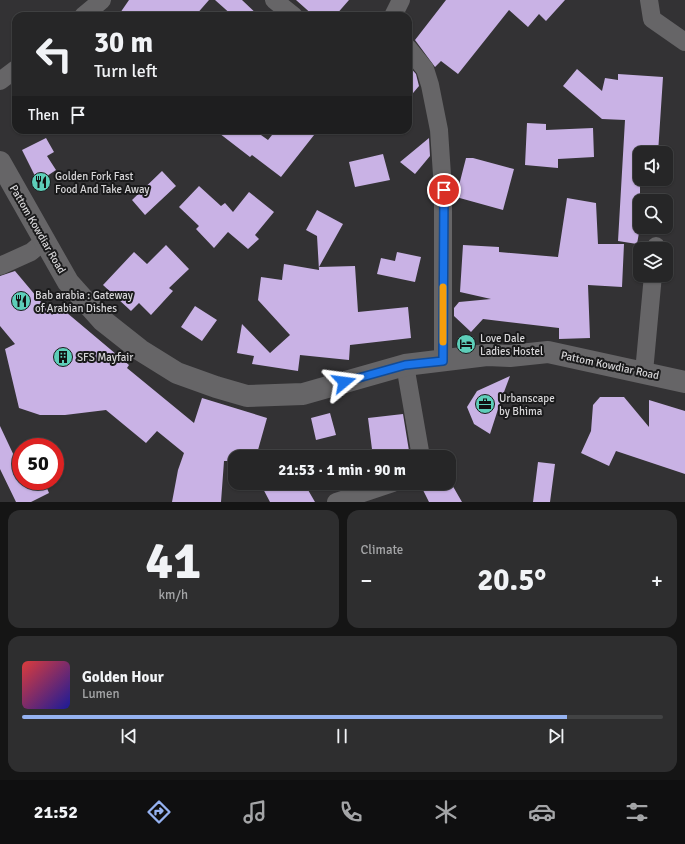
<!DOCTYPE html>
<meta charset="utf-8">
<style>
:root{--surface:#262627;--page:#2e2e2f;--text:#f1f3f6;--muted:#a4a5a7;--line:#424344;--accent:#95b2f1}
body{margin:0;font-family:Signika,sans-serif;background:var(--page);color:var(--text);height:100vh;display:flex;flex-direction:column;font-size:15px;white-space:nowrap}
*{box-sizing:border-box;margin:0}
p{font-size:13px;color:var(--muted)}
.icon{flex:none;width:22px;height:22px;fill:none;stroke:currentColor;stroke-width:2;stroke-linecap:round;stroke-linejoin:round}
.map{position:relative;height:502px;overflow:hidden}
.sheet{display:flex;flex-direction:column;gap:8px;padding:8px;background:#151515;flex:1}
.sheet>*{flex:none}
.top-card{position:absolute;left:12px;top:12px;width:400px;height:122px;border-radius:12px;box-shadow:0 1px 3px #0004,0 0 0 1px var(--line);background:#262627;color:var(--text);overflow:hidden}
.fabs{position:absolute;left:633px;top:146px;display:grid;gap:8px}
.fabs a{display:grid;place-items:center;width:40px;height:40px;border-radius:8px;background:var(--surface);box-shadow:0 1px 3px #0004,0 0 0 1px var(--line);font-size:20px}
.speed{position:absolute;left:12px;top:438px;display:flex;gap:8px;font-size:20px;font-weight:700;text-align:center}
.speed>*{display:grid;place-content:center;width:52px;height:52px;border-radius:50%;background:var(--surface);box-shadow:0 1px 3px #0004,0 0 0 1px var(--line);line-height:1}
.speed .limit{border:6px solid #d22;background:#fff;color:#111}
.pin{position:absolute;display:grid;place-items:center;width:34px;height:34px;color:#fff;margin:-17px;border:2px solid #fff;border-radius:50%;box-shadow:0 1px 4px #0007}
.me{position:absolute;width:44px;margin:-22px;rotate:74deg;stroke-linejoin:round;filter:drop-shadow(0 0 3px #0008)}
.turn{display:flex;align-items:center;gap:14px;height:84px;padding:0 16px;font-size:18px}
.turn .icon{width:52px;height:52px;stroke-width:2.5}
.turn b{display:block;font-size:28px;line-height:34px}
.then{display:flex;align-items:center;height:38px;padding:0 16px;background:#0003;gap:8px;font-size:15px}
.big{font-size:30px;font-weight:700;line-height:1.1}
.sheet .widget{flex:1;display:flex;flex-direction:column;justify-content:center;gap:6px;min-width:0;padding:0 14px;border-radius:12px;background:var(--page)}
.sheet .dial{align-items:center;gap:0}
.dial b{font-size:52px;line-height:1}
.song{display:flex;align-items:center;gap:12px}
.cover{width:48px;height:48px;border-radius:6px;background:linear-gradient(135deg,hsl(0 70% 55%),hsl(240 70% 35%))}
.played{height:4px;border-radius:2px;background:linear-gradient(90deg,var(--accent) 85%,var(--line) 85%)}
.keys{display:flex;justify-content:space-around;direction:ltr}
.heat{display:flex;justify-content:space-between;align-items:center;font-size:22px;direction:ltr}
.sheet .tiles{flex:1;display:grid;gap:8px;grid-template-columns:1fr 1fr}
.widget:last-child{grid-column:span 2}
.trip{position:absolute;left:228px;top:450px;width:228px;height:40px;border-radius:12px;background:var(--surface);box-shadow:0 1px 3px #0004,0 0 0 1px var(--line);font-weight:700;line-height:40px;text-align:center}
.tab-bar{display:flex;height:64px;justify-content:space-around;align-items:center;background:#0f0f10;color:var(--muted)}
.tab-bar .icon{width:28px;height:28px}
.tab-bar .selected{color:var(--accent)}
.tab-bar b{font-size:18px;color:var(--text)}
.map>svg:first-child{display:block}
.building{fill:#c9b2e5}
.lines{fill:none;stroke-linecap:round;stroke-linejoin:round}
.street{stroke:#666567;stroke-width:18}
.secondary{stroke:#666567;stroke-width:22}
.route-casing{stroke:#114b97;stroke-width:10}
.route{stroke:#1a73e8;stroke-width:7}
.slow{stroke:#f59e0b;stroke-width:7}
.labels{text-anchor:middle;stroke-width:4;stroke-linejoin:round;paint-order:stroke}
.poi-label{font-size:11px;fill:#d6d5d7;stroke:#1a1a1b;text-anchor:start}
.street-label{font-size:11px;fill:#d6d5d7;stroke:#1a1a1b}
</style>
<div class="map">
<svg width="685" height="502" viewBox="0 0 685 502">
<rect width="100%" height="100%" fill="#333234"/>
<path class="building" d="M129,0H209L195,16H118Z
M215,0H242L259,16H233Z
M296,0H349L335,16H314Z
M446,0H565L546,21L539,14L528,27L509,10L458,74L441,61L435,67L415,40Z
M408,65L416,74L419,86L408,99Z
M577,69L602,91L605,78L618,80V74L663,77L658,153H640V179H657L656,187L640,186V227L637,244L618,241L625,120L602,119L563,86Z
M527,123L546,124V130L593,128L594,157L558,159V168L525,165Z
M215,130H254L268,140L276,130H318L281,177L252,155L250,157Z
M46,138L54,152L47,156L56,170L38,182L22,150Z
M429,138L430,156L415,174L400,162Z
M383,154L390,180L355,187L349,162Z
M466,158H473L514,169L503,210L456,197Z
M162,171L176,186L145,215L132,200Z
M199,186L221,206L225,203L233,212L249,192L274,212L255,235L259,239L248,249L228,232L214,248L196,229L199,226L179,207Z
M567,198L596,203L598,244H624L622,287L588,285L590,338L559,339V328L483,319L471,332L454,316V308L459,302L491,299L460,292L463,245L499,247V252L558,257Z
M317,210L343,224L319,267L355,266L358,312L408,307L411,338L350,345L349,360L300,355L298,371L252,364L254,356L237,353L242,324L270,353L290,335L258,300L261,277L282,280L284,264L319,270L317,236L306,230Z
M166,245L189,269L169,288L173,291L151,315L139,303L131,311L103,285L134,252L147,264Z
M397,252L421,257L415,282L377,274L381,258L395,261Z
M15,271L52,315L60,307L129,365L127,368L194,423L202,398L267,418L256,457H235V461H224L221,502H172L178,470L184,453L157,431L146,443L106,410L65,415H40L19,408L5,349L15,344L0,326V276Z
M195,306L217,320L202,341L181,327Z
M510,376L501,400L490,434L474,424L467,407L477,391Z
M600,397H624L649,427V400L685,411V474L616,451L609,466L581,453L591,431L593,405Z
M330,413L336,435L316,440L311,418Z
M403,414L410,457H373L368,418Z
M0,426L16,460L21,457V481H44L49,493L31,502H16L0,469Z
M538,462L555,464L550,502H533Z
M260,483H304L315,502H270Z
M435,483H451L462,502H429L423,490Z"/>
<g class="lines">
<path class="street" d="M274,0L294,16
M649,0L652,19L685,42
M83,16L102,0
M393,16L401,0
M408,48L425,69L430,85L439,130L443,190V361
M0,81L16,69
M656,249V246
M0,266L31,252L44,241
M405,365L421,457
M644,372L653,275
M336,502L393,483"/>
<path class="secondary" d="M0,162L68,282L102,320L140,350L177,373L216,387L247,396L303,394L405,365L487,355L510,356L548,352L685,382"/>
</g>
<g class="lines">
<g class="route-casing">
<path id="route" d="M344,382L405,365L443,361L444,190"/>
</g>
<use href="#route" class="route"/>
<path class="slow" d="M443,342V287"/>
</g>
<defs>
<g id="restaurant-disc" transform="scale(1)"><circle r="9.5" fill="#5dceb9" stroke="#1a1a1b"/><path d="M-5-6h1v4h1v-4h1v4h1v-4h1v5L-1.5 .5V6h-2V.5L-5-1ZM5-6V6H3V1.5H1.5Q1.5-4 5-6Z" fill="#111"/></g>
<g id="hotel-disc" transform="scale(1)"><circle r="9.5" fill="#5dceb9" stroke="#1a1a1b"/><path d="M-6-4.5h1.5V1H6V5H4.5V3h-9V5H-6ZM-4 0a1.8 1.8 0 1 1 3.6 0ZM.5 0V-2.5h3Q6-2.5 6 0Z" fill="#111"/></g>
<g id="building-disc" transform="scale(1)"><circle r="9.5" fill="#5dceb9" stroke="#1a1a1b"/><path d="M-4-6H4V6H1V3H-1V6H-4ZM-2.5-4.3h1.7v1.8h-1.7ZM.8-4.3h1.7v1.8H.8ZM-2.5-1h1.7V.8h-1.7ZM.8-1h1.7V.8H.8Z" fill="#111"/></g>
<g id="office-disc" transform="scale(1)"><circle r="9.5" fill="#5dceb9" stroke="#1a1a1b"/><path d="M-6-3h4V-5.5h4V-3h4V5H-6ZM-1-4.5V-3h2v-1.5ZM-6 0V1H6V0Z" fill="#111"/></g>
</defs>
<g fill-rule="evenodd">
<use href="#restaurant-disc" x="41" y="182"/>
<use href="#restaurant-disc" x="21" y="301"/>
<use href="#hotel-disc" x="466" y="344"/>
<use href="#building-disc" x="63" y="357"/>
<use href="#office-disc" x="485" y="404"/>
</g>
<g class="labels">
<g class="poi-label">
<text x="55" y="180">Golden Fork Fast<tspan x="55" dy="13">Food And Take Away</tspan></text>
<text x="35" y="299">Bab arabia : Gateway<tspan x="35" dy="13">of Arabian Dishes</tspan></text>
<text x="480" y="342">Love Dale<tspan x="480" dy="13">Ladies Hostel</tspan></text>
<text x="77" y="361">SFS Mayfair</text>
<text x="499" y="402">Urbanscape<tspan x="499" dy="13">by Bhima</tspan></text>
</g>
<g class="street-label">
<text transform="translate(38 229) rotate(60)" y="4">Pattom Kowdiar Road</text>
<text transform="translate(610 365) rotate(12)" y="4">Pattom Kowdiar Road</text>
</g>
</g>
</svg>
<div class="fabs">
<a><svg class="icon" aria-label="sound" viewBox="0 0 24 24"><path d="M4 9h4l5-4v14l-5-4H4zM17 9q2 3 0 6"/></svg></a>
<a><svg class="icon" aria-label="search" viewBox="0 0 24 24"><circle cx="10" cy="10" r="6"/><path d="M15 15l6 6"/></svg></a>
<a><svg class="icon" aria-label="layers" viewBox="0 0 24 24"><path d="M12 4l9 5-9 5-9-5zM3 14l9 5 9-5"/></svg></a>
</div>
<div class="speed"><div class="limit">50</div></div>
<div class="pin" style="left:444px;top:190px;background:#d93025"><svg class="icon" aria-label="arrive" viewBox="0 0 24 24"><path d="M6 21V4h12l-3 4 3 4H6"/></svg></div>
<svg class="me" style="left:344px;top:382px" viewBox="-20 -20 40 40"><path d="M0-17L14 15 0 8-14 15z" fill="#1a73e8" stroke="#fff" stroke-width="4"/></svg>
<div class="trip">21:53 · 1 min · 90 m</div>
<div class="top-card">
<div class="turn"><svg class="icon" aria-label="left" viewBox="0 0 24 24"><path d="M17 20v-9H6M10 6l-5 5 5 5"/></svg><div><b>30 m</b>Turn left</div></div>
<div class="then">Then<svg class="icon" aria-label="arrive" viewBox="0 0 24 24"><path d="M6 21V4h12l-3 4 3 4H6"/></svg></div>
</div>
</div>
<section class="sheet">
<div class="tiles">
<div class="widget dial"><b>41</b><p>km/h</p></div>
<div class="widget"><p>Climate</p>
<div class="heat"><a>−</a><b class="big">20.5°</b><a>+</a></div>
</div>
<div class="widget">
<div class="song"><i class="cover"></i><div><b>Golden Hour</b><p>Lumen</p></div></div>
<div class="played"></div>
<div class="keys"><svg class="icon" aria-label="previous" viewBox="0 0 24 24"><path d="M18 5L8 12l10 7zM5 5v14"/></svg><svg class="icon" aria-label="pause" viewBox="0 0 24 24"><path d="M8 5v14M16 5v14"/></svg><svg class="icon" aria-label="next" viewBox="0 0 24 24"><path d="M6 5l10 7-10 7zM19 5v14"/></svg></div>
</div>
</div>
</section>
<nav class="tab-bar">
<b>21:52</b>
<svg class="icon selected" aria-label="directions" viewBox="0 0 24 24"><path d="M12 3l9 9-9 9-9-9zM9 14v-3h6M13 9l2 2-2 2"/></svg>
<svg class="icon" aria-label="music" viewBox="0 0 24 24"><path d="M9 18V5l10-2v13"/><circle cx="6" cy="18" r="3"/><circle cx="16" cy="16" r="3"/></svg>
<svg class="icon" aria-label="phone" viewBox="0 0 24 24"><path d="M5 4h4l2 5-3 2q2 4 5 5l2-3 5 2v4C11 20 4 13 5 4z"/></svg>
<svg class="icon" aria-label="climate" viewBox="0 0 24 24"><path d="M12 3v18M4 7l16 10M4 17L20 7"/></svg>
<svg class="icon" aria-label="car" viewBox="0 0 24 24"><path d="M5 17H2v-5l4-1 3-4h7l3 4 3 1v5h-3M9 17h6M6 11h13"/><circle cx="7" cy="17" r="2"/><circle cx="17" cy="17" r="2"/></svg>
<svg class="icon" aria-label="filters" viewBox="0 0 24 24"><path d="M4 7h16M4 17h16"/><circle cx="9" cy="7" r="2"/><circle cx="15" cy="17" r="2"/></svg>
</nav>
